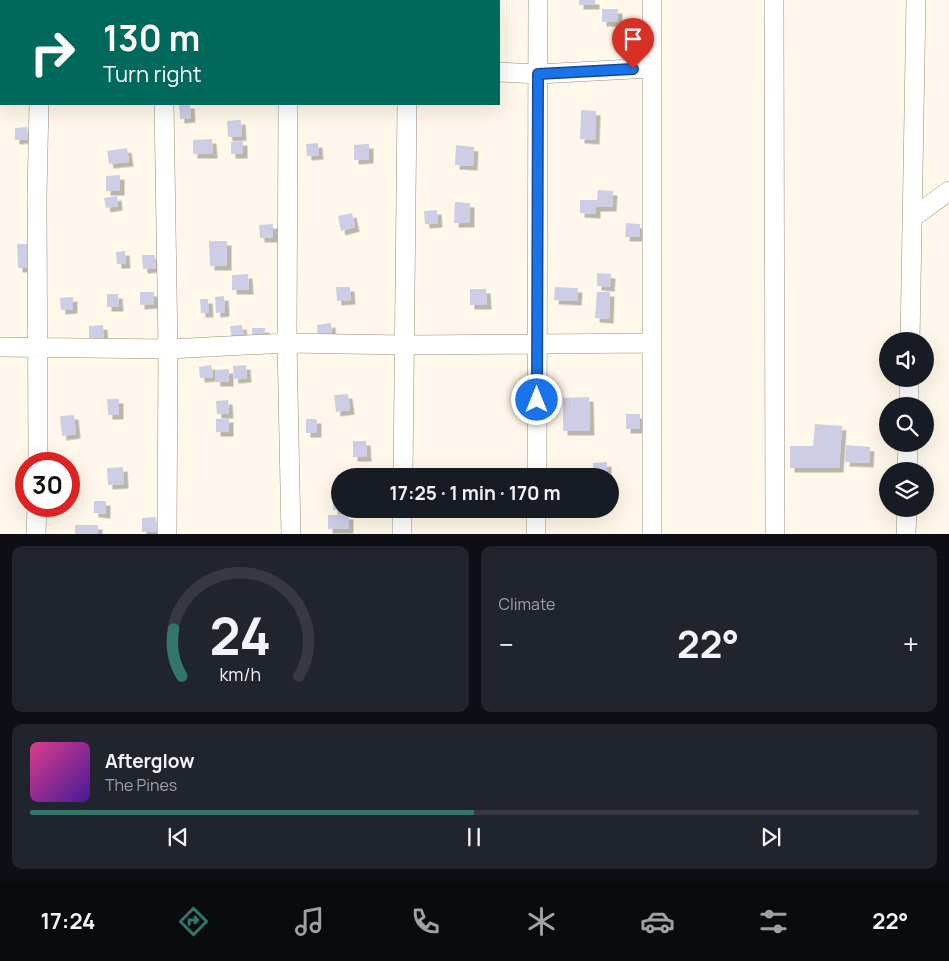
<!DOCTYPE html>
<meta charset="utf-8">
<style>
:root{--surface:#171b24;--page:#20242c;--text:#f1f3f6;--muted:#9ea1a6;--line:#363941;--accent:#337669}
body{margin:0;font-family:Manrope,sans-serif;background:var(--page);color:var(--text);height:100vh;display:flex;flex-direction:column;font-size:19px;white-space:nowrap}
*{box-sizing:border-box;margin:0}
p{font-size:16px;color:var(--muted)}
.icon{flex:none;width:28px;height:28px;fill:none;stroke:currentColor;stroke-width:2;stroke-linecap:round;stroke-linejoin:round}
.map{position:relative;height:534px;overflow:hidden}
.drawer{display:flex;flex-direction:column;gap:12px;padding:12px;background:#0d0f14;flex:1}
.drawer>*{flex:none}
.banner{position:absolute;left:0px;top:0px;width:500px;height:105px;box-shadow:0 5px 20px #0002;background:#00695c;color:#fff;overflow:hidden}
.buttons{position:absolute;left:879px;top:332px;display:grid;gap:10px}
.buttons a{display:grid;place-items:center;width:55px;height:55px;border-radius:50%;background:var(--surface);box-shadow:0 5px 20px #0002;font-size:25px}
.speed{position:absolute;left:15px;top:452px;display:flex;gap:10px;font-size:25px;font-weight:700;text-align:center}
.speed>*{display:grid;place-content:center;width:65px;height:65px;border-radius:50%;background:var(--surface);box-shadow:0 5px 20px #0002;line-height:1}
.speed .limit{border:8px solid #d22;background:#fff;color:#111}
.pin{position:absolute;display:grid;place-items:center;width:42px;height:42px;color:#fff;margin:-51px -21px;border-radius:50% 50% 50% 0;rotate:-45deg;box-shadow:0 0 5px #0007}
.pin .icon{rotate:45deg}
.me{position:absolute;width:55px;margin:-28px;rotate:0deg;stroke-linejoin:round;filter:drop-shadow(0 0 4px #0008)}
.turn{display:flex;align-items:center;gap:18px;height:105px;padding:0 20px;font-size:22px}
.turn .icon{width:65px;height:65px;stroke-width:2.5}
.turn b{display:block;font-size:35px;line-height:42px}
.big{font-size:38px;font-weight:700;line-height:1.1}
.drawer .card{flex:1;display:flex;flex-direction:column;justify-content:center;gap:8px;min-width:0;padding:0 18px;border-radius:10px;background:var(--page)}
.drawer .dial{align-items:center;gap:0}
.dial svg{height:130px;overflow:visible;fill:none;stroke:var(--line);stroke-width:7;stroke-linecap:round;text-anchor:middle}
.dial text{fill:var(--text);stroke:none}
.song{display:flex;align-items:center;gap:15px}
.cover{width:60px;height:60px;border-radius:8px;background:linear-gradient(135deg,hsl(330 70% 55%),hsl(260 70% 35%))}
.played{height:5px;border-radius:2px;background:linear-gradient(90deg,var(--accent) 50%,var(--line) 50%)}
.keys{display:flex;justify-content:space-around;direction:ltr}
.heat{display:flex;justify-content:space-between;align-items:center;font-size:28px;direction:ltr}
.drawer .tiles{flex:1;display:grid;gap:12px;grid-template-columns:1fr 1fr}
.card:last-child{grid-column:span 2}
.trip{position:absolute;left:331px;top:468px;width:288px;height:50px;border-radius:25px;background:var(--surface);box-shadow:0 5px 20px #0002;font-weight:700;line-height:50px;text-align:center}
.dock{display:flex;height:80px;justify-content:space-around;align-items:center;background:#090b0e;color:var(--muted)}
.dock .icon{width:35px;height:35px}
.dock .active{color:var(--accent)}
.dock b{font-size:22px;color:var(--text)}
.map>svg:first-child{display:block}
.building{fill:#cdcde5;filter:url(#shadow)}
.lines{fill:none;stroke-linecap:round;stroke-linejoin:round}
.street-casing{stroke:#998e78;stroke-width:20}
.street{stroke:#fff;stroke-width:19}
.route-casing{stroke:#114b97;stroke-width:12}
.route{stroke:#1a73e8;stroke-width:9}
</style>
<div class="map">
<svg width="949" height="534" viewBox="0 0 949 534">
<defs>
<filter id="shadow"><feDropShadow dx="4.5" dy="4.5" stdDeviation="0" flood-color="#0004"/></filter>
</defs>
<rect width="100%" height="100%" fill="#fff8ea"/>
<path class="building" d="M579,0H595V5H579Z
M602,9H618V22H602Z
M179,104H190L191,118L180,119Z
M581,110L596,111L595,140L580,139Z
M241,120L242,136L228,137L227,121Z
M27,127L28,139L15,140V128Z
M212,139L213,154H193V140Z
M243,141V154H231V142Z
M318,143L319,155L307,156L306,144Z
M369,144V159L354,160V145Z
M456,145L474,147L473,166L455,165Z
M127,148L129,162L109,164L107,151Z
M120,175V191H106V176Z
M598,190L613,191L612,207H596V214L580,213V200H597Z
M117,196L118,206L106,208L104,198Z
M455,202L470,203V223H454Z
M437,210L438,223L425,224L424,211Z
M352,213L355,227L341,231L338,216Z
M626,223L640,224V237H625Z
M273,224V238H260L259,225Z
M209,241H227V266H210Z
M17,244H31L32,268H18Z
M125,251L126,264H117L116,252Z
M142,255H155L156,268L143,269Z
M597,273L611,274L610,287L597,286Z
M248,274L249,290H232V275Z
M336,287H350L351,300L337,301Z
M555,287L578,288L577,301L554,300Z
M470,289H486L487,305H470Z
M140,292H154V304L140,305Z
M597,292H610L609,319L595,318Z
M107,294H118L119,307H107Z
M224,296L225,312L216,313L215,297Z
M73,297V309L61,310L60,298Z
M200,299H208L209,313H201Z
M331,323L332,338L318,339L317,325Z
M103,325L104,340L89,341V326Z
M242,325L244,338L232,340L230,326Z
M252,328H265V341H252Z
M211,365L213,377L200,378L199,367Z
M246,365L247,378L234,379L233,366Z
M229,369V382H216L215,370Z
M348,394L350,410L336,412L334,395Z
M589,397L590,431H563V398Z
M107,399H119V415H108Z
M228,400L229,414H217L216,401Z
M626,414H640V429H626Z
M74,415L76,434L62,436L60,416Z
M229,418V432H216V419Z
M306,419H317V433H306Z
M815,424L842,426L839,468H790V446H813Z
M353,441H366L367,457H353Z
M846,445L870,447L869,463L845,462Z
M607,462V473L593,474V463Z
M123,467L124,484L108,485L107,468Z
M333,488H340V510H333Z
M94,501H106V514L94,513Z
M328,515H349V529H328Z
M156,517L157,532H142V518Z
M75,525H98V534H75Z"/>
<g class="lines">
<g class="street-casing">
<path id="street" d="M162,0V1
M286,0V1
M774,0L775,534
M40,1V0
M408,1V0
M0,62H1
M499,72L538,74L652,68
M164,104L168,349L167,534
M288,104L287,343L291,534
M912,218L949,191
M910,341L916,0
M0,347L168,349L287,343L405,345L651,343
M909,406V379
M38,464L37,196L39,104
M907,471L908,444
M403,476L407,104
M537,476L538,0
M36,534L37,506
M402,534V509
M536,534V509
M652,534V0
M906,534L907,509"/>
</g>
<use href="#street" class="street"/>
</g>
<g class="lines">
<g class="route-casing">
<path id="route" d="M537,400L538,74L633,69"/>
</g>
<use href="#route" class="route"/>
</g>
</svg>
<div class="buttons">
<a><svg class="icon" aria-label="sound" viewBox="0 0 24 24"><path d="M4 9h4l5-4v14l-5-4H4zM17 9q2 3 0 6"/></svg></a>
<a><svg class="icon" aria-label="search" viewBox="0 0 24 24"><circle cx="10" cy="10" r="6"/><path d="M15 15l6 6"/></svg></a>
<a><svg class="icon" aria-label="layers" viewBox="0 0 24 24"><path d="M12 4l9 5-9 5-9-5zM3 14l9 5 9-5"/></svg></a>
</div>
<div class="speed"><div class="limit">30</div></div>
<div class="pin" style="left:633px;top:69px;background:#d93025"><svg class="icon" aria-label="arrive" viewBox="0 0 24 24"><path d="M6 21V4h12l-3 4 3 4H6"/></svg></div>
<svg class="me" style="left:537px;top:400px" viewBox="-20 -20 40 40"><circle r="17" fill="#1a73e8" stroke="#fff" stroke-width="3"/><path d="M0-11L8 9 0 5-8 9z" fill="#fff"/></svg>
<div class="trip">17:25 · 1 min · 170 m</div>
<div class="banner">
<div class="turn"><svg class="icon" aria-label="right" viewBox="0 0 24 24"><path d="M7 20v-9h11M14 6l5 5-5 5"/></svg><div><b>130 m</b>Turn right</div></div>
</div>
</div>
<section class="drawer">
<div class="tiles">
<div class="card dial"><svg viewBox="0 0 100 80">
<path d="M14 69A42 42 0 1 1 86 69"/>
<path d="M14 69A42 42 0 0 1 9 40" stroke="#337669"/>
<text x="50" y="56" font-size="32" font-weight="700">24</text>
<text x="50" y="72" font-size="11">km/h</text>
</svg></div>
<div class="card"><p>Climate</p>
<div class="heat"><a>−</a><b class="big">22°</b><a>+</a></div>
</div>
<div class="card">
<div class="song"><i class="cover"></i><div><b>Afterglow</b><p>The Pines</p></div></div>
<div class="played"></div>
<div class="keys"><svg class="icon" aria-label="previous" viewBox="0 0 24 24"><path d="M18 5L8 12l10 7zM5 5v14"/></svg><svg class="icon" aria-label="pause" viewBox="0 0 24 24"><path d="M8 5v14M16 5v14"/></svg><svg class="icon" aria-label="next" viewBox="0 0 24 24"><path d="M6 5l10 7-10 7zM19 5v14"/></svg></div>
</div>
</div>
</section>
<nav class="dock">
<b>17:24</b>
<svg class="icon active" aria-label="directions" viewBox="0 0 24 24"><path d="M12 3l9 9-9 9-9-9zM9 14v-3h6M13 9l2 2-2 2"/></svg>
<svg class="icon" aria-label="music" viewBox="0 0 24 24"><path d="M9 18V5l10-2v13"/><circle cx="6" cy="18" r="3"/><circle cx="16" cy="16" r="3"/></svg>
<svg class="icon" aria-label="phone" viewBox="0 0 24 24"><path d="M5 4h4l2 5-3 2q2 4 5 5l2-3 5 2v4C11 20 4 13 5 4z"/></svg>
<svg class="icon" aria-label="climate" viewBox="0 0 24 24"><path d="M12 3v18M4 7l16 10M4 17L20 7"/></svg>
<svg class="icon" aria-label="car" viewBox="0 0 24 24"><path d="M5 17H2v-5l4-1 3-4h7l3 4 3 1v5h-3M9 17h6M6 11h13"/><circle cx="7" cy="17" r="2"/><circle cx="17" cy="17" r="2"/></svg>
<svg class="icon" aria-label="filters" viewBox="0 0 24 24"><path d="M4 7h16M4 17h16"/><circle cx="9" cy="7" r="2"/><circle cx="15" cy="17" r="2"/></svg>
<b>22°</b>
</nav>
